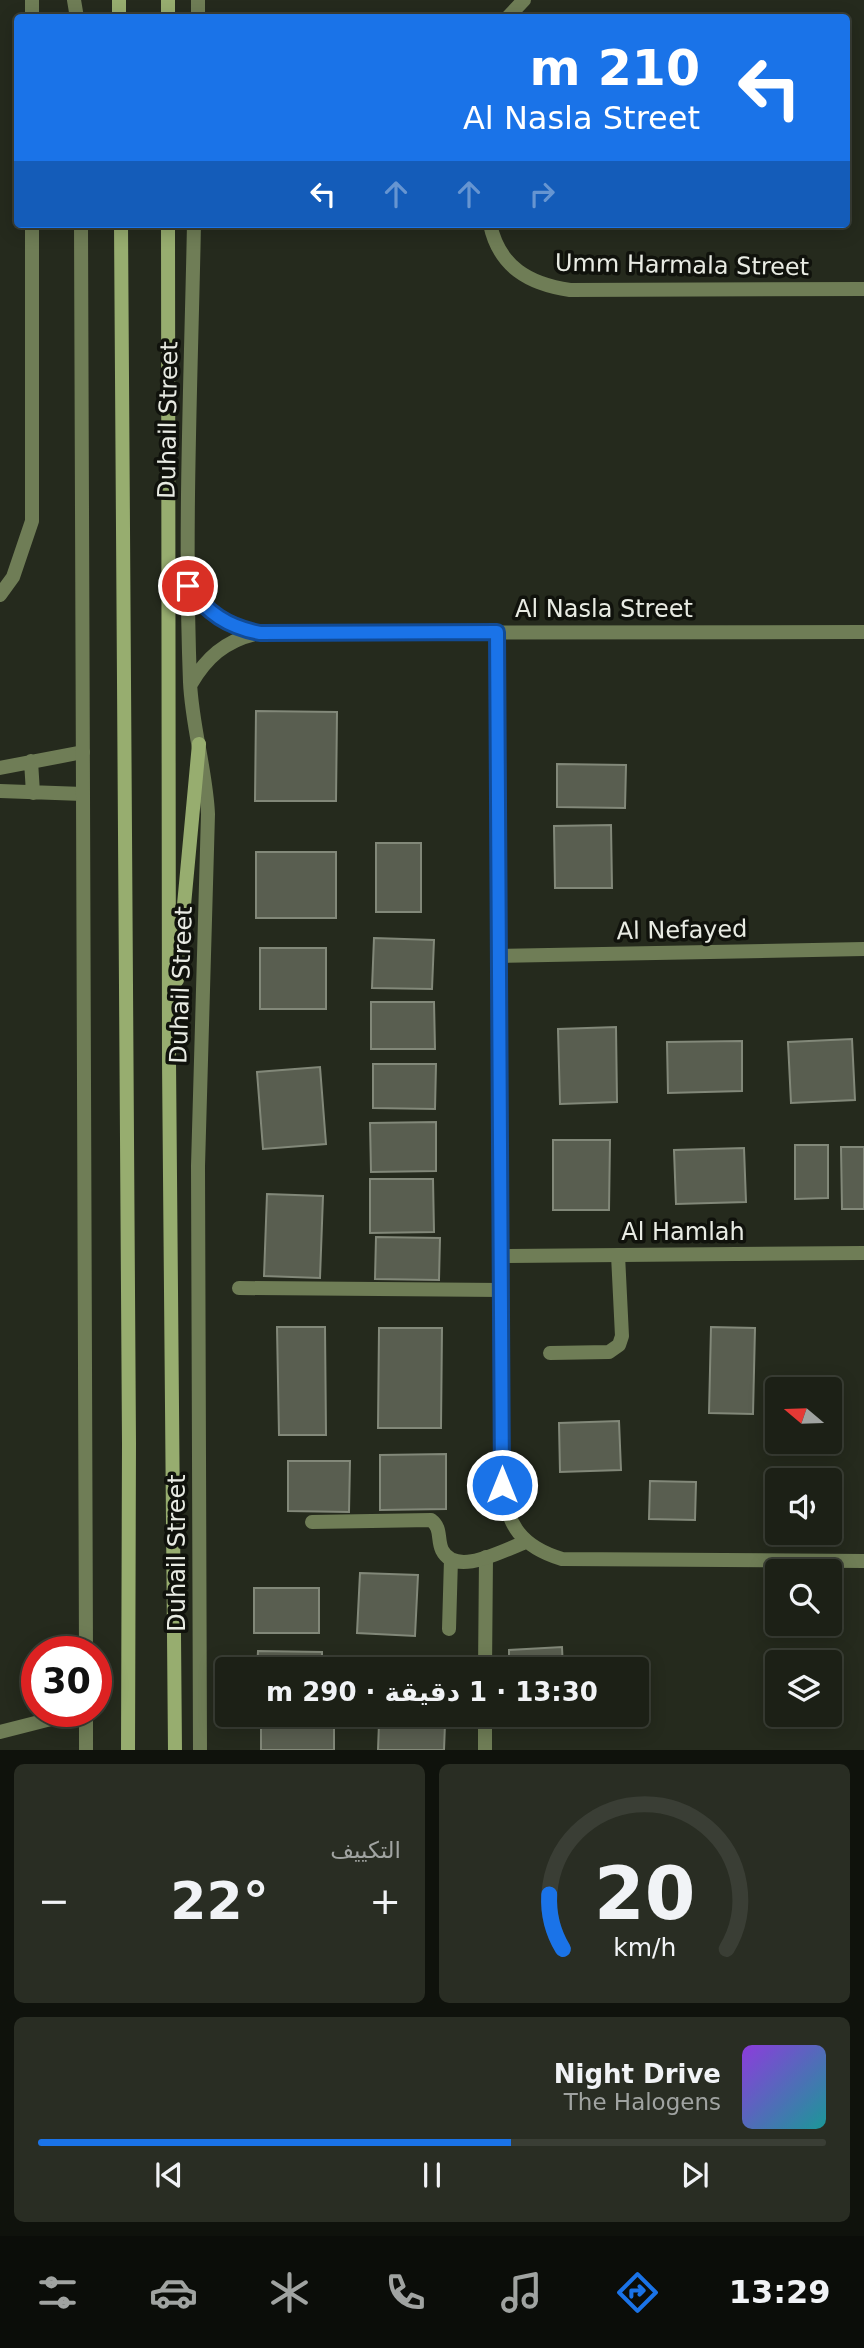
<!DOCTYPE html>
<html lang="ar">
<meta charset="utf-8">
<style>
:root{--surface:#1c2016;--page:#292d23;--text:#f1f3f6;--muted:#a0a3a1;--line:#3a3e35;--accent:#1a73e8}
body{margin:0;font-family:"DejaVu Sans",Cairo,sans-serif;background:var(--page);color:var(--text);direction:rtl;height:100vh;display:flex;flex-direction:column;font-size:26px;white-space:nowrap}
*{box-sizing:border-box;margin:0}
p{font-size:23px;color:var(--muted)}
.icon{flex:none;width:38px;height:38px;fill:none;stroke:currentColor;stroke-width:2;stroke-linecap:round;stroke-linejoin:round}
.map{position:relative;height:1750px;overflow:hidden;direction:ltr}
.details{display:flex;flex-direction:column;gap:14px;padding:14px;background:#0f120c;flex:1}
.details>*{flex:none}
.hud{position:absolute;left:14px;top:14px;width:836px;height:214px;border-radius:7px;box-shadow:0 4px 18px #0003,0 0 0 2px var(--line);direction:rtl;background:#1a73e8;color:#fff;overflow:hidden}
.needle{width:46px;rotate:289deg}
.buttons{position:absolute;left:765px;top:1377px;display:grid;gap:14px}
.buttons a{display:grid;place-items:center;width:77px;height:77px;border-radius:7px;background:var(--surface);box-shadow:0 4px 18px #0003,0 0 0 2px var(--line);font-size:35px}
.speed{position:absolute;left:21px;top:1636px;display:flex;gap:14px;font-size:35px;font-weight:700;text-align:center}
.speed>*{display:grid;place-content:center;width:91px;height:91px;border-radius:50%;background:var(--surface);box-shadow:0 4px 18px #0003,0 0 0 2px var(--line);line-height:1}
.speed .limit{border:10px solid #d22;background:#fff;color:#111}
.pin{position:absolute;display:grid;place-items:center;width:60px;height:60px;color:#fff;margin:-30px;border:4px solid #fff;border-radius:50%;box-shadow:0 2px 7px #0007}
.me{position:absolute;width:77px;margin:-38px;rotate:0deg;stroke-linejoin:round;filter:drop-shadow(0 0 5px #0008)}
.turn{display:flex;align-items:center;gap:24px;height:147px;padding:0 35px;font-size:32px}
.turn .icon{width:91px;height:91px;stroke-width:2.5}
.turn b{display:block;font-size:49px;line-height:60px}
.lanes{display:flex;align-items:center;height:66px;padding:0 35px;background:#0003;justify-content:center;gap:35px;direction:ltr}
.lanes .off{opacity:.35}
.big{font-size:52px;font-weight:700;line-height:1.1}
.details .card{flex:1;display:flex;flex-direction:column;justify-content:center;gap:10px;min-width:0;padding:0 24px;border-radius:10px;background:var(--page)}
.details .dial{align-items:center;gap:0}
.dial svg{height:182px;overflow:visible;fill:none;stroke:var(--line);stroke-width:7;stroke-linecap:round;text-anchor:middle}
.dial text{fill:var(--text);stroke:none}
.song{display:flex;align-items:center;gap:21px}
.cover{width:84px;height:84px;border-radius:10px;background:linear-gradient(135deg,hsl(270 70% 55%),hsl(180 70% 35%))}
.played{height:7px;border-radius:4px;background:linear-gradient(90deg,var(--accent) 60%,var(--line) 60%)}
.keys{display:flex;justify-content:space-around;direction:ltr}
.heat{display:flex;justify-content:space-between;align-items:center;font-size:38px;direction:ltr}
.details .tiles{flex:1;display:grid;gap:14px;grid-template-columns:1fr 1fr}
.card:last-child{grid-column:span 2}
.trip{position:absolute;left:215px;top:1657px;width:434px;height:70px;border-radius:7px;background:var(--surface);box-shadow:0 4px 18px #0003,0 0 0 2px var(--line);font-weight:700;line-height:70px;text-align:center;direction:rtl}
.dock{display:flex;height:112px;justify-content:space-around;align-items:center;background:#0b0d09;color:var(--muted)}
.dock .icon{width:49px;height:49px}
.dock .current{color:var(--accent)}
.dock b{font-size:32px;color:var(--text)}
.map>svg:first-child{display:block}
.building{fill:#595e50;stroke:#828879;stroke-width:2}
.lines{fill:none;stroke-linecap:round;stroke-linejoin:round}
.lane{stroke:#6f7d56;stroke-width:14}
.street{stroke:#6f7d56;stroke-width:14}
.secondary{stroke:#97ad6f;stroke-width:14}
.route-casing{stroke:#114b97;stroke-width:18}
.route{stroke:#1a73e8;stroke-width:12}
.labels{text-anchor:middle;stroke-width:7;stroke-linejoin:round;paint-order:stroke}
.street-label{font-size:24px;fill:#e8ebe3;stroke:#10120c}
</style>
<div class="map">
<svg width="864" height="1750" viewBox="0 0 864 1750">
<rect width="100%" height="100%" fill="#252a1d"/>
<path class="building" d="M256,711L337,712L336,801H255Z
M557,764L626,765L625,808L557,807Z
M611,825L612,888H555L554,826Z
M376,843H421V912H376Z
M256,852H336V918H256Z
M374,938L434,940L432,989L372,988Z
M260,948H326V1009H260Z
M371,1002H434L435,1049H371Z
M616,1027L617,1102L560,1104L558,1029Z
M852,1039L855,1100L791,1103L788,1042Z
M742,1041V1091L668,1093L667,1042Z
M373,1064H436L435,1109L373,1108Z
M320,1067L326,1144L263,1149L257,1072Z
M436,1122V1171L371,1172L370,1123Z
M553,1140H610L609,1210H553Z
M795,1145H828V1198L795,1199Z
M841,1147H864V1209H842Z
M744,1148L746,1202L676,1204L674,1150Z
M370,1179H433L434,1232L370,1233Z
M267,1194L323,1196L320,1278L264,1276Z
M376,1237L440,1238L439,1280L375,1279Z
M277,1327H325L326,1435H279Z
M711,1327L755,1328L753,1414L709,1413Z
M379,1328H442L441,1428H378Z
M619,1421L621,1470L560,1472L559,1423Z
M446,1454V1509L380,1510V1455Z
M288,1461H350L349,1512L288,1511Z
M650,1481L696,1482L695,1520L649,1519Z
M360,1573L418,1575L415,1636L357,1633Z
M254,1588H319V1633H254Z
M562,1647L563,1670H509V1650Z
M258,1651L322,1652V1670H257Z
M416,1659V1670H362V1660Z
M261,1718H334V1750H261Z
M379,1723L445,1724L444,1750H378Z"/>
<g class="lines">
<path class="lane" d="M32,18V0
M0,595L13,577L32,521V224
M31,761L33,793
M0,768L83,752
M0,791L83,794
M239,1288L502,1290
M550,1353L609,1352L619,1345L622,1336L618,1255
M485,1670L486,1557
M0,1732L51,1719L65,1712
M485,1750V1715"/>
<path class="street" d="M74,0L77,18
M198,18V0
M507,18L524,0
M81,224L86,1652
M194,224C191,376 184,530 190,682C192,727 206,770 208,814L198,1166L200,1750
M490,224C499,267 529,284 570,290L864,289
M189,587C207,614 228,627 260,633L864,632
M497,632L502,1485C507,1526 522,1547 562,1559L864,1561
M191,684C206,658 225,641 255,634
M500,956L864,949
M502,1256L864,1253
M312,1522L431,1520C442,1528 437,1539 442,1550C456,1578 505,1549 526,1542
M449,1629L451,1559
M86,1712V1750"/>
<path class="secondary" d="M119,0V18
M168,18V0
M121,224L129,1443L128,1750
M168,224L169,1061L175,1750
M177,980L199,744"/>
</g>
<g class="lines">
<g class="route-casing">
<path id="route" d="M188,586C207,613 228,627 260,633L497,632L502,1485"/>
</g>
<use href="#route" class="route"/>
</g>
<g class="labels">
<g class="street-label">
<text transform="translate(682 265) rotate(1)" y="8">Umm Harmala Street</text>
<text transform="translate(168 420) rotate(-89)" y="8">Duhail Street</text>
<text x="604" y="617">Al Nasla Street</text>
<text transform="translate(682 930) rotate(-1)" y="8">Al Nefayed</text>
<text transform="translate(181 985) rotate(-88)" y="8">Duhail Street</text>
<text x="683" y="1240">Al Hamlah</text>
<text transform="translate(177 1553) rotate(-90)" y="8">Duhail Street</text>
</g>
</g>
</svg>
<div class="buttons">
<a><svg class="needle" viewBox="-14 -14 28 28"><path d="M0-13l5 13h-10z" fill="#e53935"/><path d="M0 13l5-13h-10z" fill="#a0a3a1"/></svg></a>
<a><svg class="icon" aria-label="sound" viewBox="0 0 24 24"><path d="M4 9h4l5-4v14l-5-4H4zM17 9q2 3 0 6"/></svg></a>
<a><svg class="icon" aria-label="search" viewBox="0 0 24 24"><circle cx="10" cy="10" r="6"/><path d="M15 15l6 6"/></svg></a>
<a><svg class="icon" aria-label="layers" viewBox="0 0 24 24"><path d="M12 4l9 5-9 5-9-5zM3 14l9 5 9-5"/></svg></a>
</div>
<div class="speed"><div class="limit">30</div></div>
<div class="pin" style="left:188px;top:586px;background:#d93025"><svg class="icon" aria-label="arrive" viewBox="0 0 24 24"><path d="M6 21V4h12l-3 4 3 4H6"/></svg></div>
<svg class="me" style="left:502px;top:1485px" viewBox="-20 -20 40 40"><circle r="17" fill="#1a73e8" stroke="#fff" stroke-width="3"/><path d="M0-11L8 9 0 5-8 9z" fill="#fff"/></svg>
<div class="trip">13:30 · 1 دقيقة · 290 m</div>
<div class="hud">
<div class="turn"><svg class="icon" aria-label="left" viewBox="0 0 24 24"><path d="M17 20v-9H6M10 6l-5 5 5 5"/></svg><div><b>210 m</b>Al Nasla Street</div></div>
<div class="lanes"><svg class="icon" aria-label="left" viewBox="0 0 24 24"><path d="M17 20v-9H6M10 6l-5 5 5 5"/></svg><svg class="icon off" aria-label="ahead" viewBox="0 0 24 24"><path d="M12 20V5M6 11l6-6 6 6"/></svg><svg class="icon off" aria-label="ahead" viewBox="0 0 24 24"><path d="M12 20V5M6 11l6-6 6 6"/></svg><svg class="icon off" aria-label="right" viewBox="0 0 24 24"><path d="M7 20v-9h11M14 6l5 5-5 5"/></svg></div>
</div>
</div>
<section class="details">
<div class="tiles">
<div class="card dial"><svg viewBox="0 0 100 80">
<path d="M14 69A42 42 0 1 1 86 69"/>
<path d="M14 69A42 42 0 0 1 8 45" stroke="#1a73e8"/>
<text x="50" y="56" font-size="32" font-weight="700">20</text>
<text x="50" y="72" font-size="11">km/h</text>
</svg></div>
<div class="card"><p>التكييف</p>
<div class="heat"><a>−</a><b class="big">22°</b><a>+</a></div>
</div>
<div class="card">
<div class="song"><i class="cover"></i><div><b>Night Drive</b><p>The Halogens</p></div></div>
<div class="played"></div>
<div class="keys"><svg class="icon" aria-label="previous" viewBox="0 0 24 24"><path d="M18 5L8 12l10 7zM5 5v14"/></svg><svg class="icon" aria-label="pause" viewBox="0 0 24 24"><path d="M8 5v14M16 5v14"/></svg><svg class="icon" aria-label="next" viewBox="0 0 24 24"><path d="M6 5l10 7-10 7zM19 5v14"/></svg></div>
</div>
</div>
</section>
<nav class="dock">
<b>13:29</b>
<svg class="icon current" aria-label="directions" viewBox="0 0 24 24"><path d="M12 3l9 9-9 9-9-9zM9 14v-3h6M13 9l2 2-2 2"/></svg>
<svg class="icon" aria-label="music" viewBox="0 0 24 24"><path d="M9 18V5l10-2v13"/><circle cx="6" cy="18" r="3"/><circle cx="16" cy="16" r="3"/></svg>
<svg class="icon" aria-label="phone" viewBox="0 0 24 24"><path d="M5 4h4l2 5-3 2q2 4 5 5l2-3 5 2v4C11 20 4 13 5 4z"/></svg>
<svg class="icon" aria-label="climate" viewBox="0 0 24 24"><path d="M12 3v18M4 7l16 10M4 17L20 7"/></svg>
<svg class="icon" aria-label="car" viewBox="0 0 24 24"><path d="M5 17H2v-5l4-1 3-4h7l3 4 3 1v5h-3M9 17h6M6 11h13"/><circle cx="7" cy="17" r="2"/><circle cx="17" cy="17" r="2"/></svg>
<svg class="icon" aria-label="filters" viewBox="0 0 24 24"><path d="M4 7h16M4 17h16"/><circle cx="9" cy="7" r="2"/><circle cx="15" cy="17" r="2"/></svg>
</nav>
